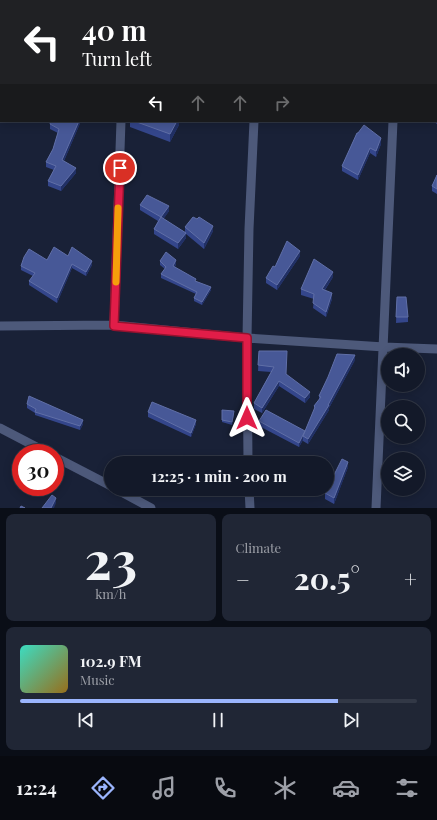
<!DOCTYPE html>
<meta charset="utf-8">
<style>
:root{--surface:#131929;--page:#202635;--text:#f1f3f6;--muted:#9da0a8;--line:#323846;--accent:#9bb5fd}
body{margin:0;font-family:"Playfair Display",serif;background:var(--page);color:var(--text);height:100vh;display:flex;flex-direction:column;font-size:15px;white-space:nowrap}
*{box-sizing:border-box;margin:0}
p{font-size:13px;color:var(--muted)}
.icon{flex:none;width:22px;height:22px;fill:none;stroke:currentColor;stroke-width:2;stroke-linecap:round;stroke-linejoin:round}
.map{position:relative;height:508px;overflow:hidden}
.sheet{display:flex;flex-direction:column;gap:6px;padding:6px;background:#0a0e17;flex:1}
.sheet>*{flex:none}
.top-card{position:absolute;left:0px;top:0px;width:437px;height:122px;box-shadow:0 2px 10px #0003,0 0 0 1px var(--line);background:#202124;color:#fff;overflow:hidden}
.fabs{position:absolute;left:381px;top:348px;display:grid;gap:8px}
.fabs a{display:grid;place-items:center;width:44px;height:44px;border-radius:50%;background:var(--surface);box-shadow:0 2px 10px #0003,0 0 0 1px var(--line);font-size:20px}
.speed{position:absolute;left:12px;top:444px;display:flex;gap:8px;font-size:20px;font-weight:700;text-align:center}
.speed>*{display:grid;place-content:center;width:52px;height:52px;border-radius:50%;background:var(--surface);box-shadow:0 2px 10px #0003,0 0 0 1px var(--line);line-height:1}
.speed .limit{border:6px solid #d22;background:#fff;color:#111}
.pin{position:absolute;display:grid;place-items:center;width:34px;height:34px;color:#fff;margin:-17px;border:2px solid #fff;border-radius:50%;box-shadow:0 1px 4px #0007}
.me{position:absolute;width:44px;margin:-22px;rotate:0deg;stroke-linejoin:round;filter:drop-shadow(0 0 3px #0008)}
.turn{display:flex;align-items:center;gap:14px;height:84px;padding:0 16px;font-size:18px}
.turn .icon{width:52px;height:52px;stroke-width:2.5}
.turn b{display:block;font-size:28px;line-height:34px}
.lanes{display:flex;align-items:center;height:38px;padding:0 16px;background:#0003;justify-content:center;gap:20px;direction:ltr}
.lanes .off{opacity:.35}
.big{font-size:30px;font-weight:700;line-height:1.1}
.sheet .card{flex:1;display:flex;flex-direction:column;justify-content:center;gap:6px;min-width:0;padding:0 14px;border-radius:8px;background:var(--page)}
.sheet .dial{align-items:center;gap:0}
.dial b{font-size:52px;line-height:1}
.song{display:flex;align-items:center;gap:12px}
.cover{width:48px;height:48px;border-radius:6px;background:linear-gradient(135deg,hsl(170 70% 55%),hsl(40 70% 35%))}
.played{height:4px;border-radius:2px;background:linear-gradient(90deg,var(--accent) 80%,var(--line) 80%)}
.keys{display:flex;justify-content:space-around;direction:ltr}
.heat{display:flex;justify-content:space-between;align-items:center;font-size:22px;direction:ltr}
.sheet .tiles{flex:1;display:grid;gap:6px;grid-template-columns:1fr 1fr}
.card:last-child{grid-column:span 2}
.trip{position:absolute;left:104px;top:456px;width:230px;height:40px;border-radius:20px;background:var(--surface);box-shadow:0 2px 10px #0003,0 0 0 1px var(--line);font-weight:700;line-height:40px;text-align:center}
.tabs{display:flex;height:64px;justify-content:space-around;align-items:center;background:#080a10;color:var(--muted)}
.tabs .icon{width:28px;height:28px}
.tabs .active{color:var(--accent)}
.tabs b{font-size:18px;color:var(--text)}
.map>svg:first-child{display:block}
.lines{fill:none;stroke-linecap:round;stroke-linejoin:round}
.minor{stroke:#4d597a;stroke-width:9}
.wall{fill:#34468b}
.shaded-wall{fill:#213065}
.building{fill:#475897;stroke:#606fa7}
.route-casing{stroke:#92132f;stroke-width:10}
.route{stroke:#e11d48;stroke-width:7}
.slow{stroke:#f59e0b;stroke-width:7}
</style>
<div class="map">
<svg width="437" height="508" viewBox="0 0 437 508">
<rect width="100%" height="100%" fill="#192137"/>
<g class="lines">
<path class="minor" d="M125,1V0
M258,1V0
M397,1V0
M0,33H1
M436,50L437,51
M114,325L121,121
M0,326L114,325L247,338L384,347L437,349
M0,428L48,453
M55,457L111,486
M248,463L247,338L249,229L254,121
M116,489L151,508
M249,489L250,508
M376,508L393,121"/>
</g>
<path class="wall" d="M437,94V124L433,121H436V95Z
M81,121L64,161L76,173L61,191L48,186V181L54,170L46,167V162L53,149L58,133L50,129V124Z
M130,121H179V125L170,142L130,127Z
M357,133L381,144L376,157L370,153L358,180L342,171V166Z
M437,175V194L432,191V186Z
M140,205L169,211L163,219L185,232V227L213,231L204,249L186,234V238L178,249L154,234V229L158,221L140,210Z
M68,256L92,265L86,276L72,268L57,303L29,285V281L33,276L21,270V266L47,260Z
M300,256L277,290L266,283V278L275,267Z
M160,261L176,264L175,267L196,282L211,290L202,305L194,301V298L196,294L161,278V274L165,269L160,265Z
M333,277L325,290L332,299L326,317L313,308L314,299L301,295V289Z
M397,297L408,317V322L396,323Z
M259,351L286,374L310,397L305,403L279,386L262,413L254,409V403L271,372L258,371Z
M355,360L329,408V410L308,444L303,441V440L299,447L259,426V421L305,431L314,410V406L319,400V396Z
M27,404L83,424L80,430L35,415V413L27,408Z
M222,410L234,414L232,425L222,422Z
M148,412L196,424L191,437L148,417Z
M348,467L334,504L325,499V493Z"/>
<path class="shaded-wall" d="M79,121H81L62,165V160Z
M177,121H179V125L170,142V134Z
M381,138V144L376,157V151Z
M370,148V153L358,180V175Z
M76,168V173L61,191V186Z
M169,206V211L161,223V217Z
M213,226V231L204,249V243Z
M186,233V238L178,249V243Z
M300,251V256L277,290V285Z
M176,260V264L173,270V266Z
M92,261V265L86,276V272Z
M72,264V268L57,303V298Z
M333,272V277L322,294V289Z
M211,287V290L202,305V302Z
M332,293V299L326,317V312Z
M355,355V360L329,408V410L308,444V439Z
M279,381V386L262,413V408Z
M310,392V397L305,403V398Z
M83,420V424L80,430V426Z
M196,420V424L191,437V433Z
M305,431L303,436V440L299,447V443Z
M348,462V467L334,504V498Z
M56,498V503L54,508H51Z"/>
<path class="building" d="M133,0H152V1H133Z
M201,0H236L246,1H201Z
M307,0H383V1H306Z
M437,94V119L436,118V95Z
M51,121H79L62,160L76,168L61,186L48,181L56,166L46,162L53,149L59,129L50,124Z
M134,121H177L170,134Z
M364,125L381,138L376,151L370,148L358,175L342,166L357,133H358Z
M437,175V189L432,186Z
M147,195L169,206L161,217L140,205Z
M161,217L186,233L178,243L154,229Z
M193,217L197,219L199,217L213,226L204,243L185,227Z
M287,241L300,251L277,285L266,278L273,266L275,267Z
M54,247L68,256L72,247L92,261L86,272L72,264L57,298L29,281L35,273L21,266L24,257L29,249L47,260Z
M166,252L176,260L173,266L196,279L195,281L211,287L202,302L194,298L197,292L161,274L166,267L160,261Z
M314,259L333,272L322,289L332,293L326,312L313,303L314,294L301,289Z
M397,297H406L408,317H396Z
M259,351H287L286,374L310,392L305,398L279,381L262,408L254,403L274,367L258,365Z
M337,354L355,355L328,405H329L308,439L303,436L315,407L314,406L321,397L319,396L328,377Z
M29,396L83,420L80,426L35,412L36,409L27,404Z
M152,402L196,420L191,433L148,412Z
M222,410L234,411L232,422L222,420Z
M266,410L305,431L299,443L259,421Z
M342,459L348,462L334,498L325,493Z
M52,495L56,498L51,508H42Z
M21,506L25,508H20Z"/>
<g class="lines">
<g class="route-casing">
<path id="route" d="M120,168L114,326L247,338V418"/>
</g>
<use href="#route" class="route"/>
<path class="slow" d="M116,282L118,208"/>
</g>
</svg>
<div class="fabs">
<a><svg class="icon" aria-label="sound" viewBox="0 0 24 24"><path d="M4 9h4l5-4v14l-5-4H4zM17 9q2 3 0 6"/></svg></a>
<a><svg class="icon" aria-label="search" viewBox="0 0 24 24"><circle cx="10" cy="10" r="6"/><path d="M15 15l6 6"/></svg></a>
<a><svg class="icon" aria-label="layers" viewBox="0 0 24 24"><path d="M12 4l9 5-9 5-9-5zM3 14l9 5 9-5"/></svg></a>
</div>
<div class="speed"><div class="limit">30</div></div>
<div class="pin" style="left:120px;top:168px;background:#d93025"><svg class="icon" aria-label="arrive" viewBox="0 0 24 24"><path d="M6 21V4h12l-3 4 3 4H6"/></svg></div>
<svg class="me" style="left:247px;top:418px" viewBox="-20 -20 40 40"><path d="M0-17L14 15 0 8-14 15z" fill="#e11d48" stroke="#fff" stroke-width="4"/></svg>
<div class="trip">12:25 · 1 min · 200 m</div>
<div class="top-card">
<div class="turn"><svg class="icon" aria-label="left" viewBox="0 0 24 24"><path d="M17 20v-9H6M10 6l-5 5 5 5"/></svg><div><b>40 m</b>Turn left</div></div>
<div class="lanes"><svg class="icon" aria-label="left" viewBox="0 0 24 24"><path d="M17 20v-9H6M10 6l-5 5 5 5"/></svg><svg class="icon off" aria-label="ahead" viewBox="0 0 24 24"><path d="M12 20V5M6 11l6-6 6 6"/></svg><svg class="icon off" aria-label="ahead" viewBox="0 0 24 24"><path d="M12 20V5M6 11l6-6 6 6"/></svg><svg class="icon off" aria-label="right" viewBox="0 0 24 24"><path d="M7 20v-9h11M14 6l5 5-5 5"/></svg></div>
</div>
</div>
<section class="sheet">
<div class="tiles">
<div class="card dial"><b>23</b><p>km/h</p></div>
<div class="card"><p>Climate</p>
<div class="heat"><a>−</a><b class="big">20.5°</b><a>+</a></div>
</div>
<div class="card">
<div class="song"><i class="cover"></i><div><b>102.9 FM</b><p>Music</p></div></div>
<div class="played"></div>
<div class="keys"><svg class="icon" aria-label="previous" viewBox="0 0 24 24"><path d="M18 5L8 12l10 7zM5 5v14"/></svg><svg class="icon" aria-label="pause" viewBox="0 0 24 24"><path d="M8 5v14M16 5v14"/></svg><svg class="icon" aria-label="next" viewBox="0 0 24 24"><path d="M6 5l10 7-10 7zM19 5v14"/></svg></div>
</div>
</div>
</section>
<nav class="tabs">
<b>12:24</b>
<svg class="icon active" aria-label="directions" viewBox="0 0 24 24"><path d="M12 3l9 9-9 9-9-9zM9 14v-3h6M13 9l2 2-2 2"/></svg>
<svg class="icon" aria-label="music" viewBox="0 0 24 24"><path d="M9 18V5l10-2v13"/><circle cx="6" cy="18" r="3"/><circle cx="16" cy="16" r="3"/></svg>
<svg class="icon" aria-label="phone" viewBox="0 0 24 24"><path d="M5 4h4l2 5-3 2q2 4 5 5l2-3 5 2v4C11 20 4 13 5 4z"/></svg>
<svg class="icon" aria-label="climate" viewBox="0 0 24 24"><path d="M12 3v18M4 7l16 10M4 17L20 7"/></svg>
<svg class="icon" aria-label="car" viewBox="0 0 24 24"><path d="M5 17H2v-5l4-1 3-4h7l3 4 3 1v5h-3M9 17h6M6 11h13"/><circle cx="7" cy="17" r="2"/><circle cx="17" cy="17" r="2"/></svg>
<svg class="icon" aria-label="filters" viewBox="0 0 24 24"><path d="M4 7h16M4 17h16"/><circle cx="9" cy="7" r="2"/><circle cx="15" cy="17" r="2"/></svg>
</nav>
